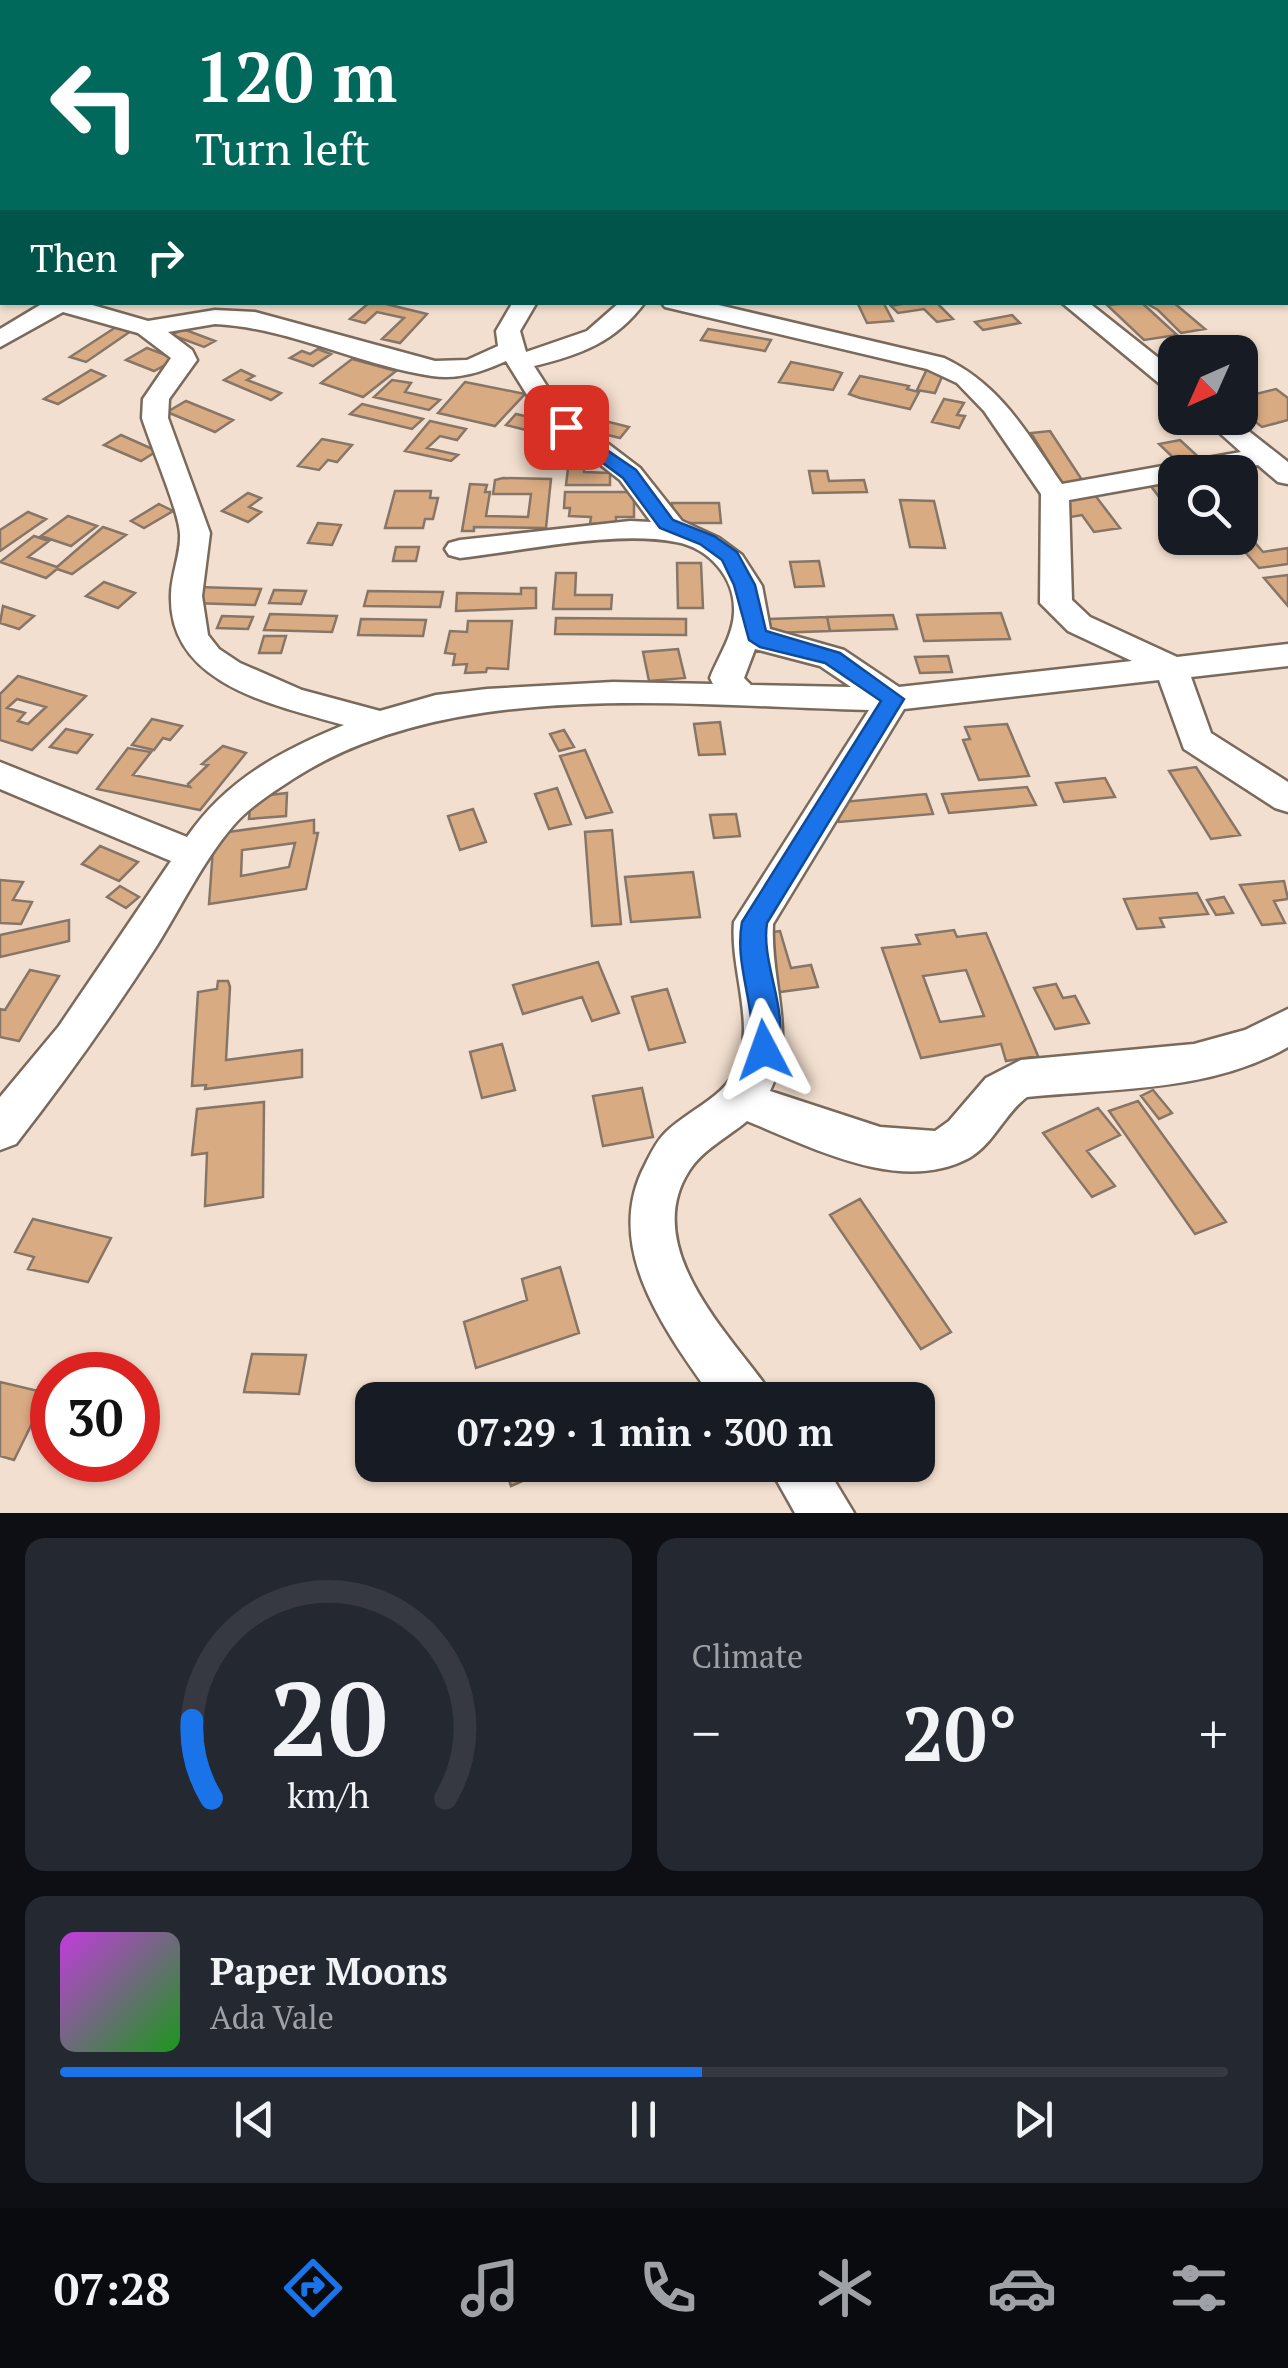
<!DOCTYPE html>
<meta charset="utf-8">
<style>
:root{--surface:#171b24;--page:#242831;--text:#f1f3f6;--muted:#9ea1a6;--line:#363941;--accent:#1a73e8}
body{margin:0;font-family:"PT Serif",serif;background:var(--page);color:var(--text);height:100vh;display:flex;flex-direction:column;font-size:38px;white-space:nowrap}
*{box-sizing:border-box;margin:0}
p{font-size:32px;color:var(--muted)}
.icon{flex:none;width:55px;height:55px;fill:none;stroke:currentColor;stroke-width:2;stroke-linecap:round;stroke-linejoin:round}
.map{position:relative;height:1513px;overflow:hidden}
.drawer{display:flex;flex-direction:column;gap:25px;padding:25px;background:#0d0f14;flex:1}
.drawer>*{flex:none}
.top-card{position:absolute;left:0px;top:0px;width:1290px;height:305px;box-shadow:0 2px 8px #0004;background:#00695c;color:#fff;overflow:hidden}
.needle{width:65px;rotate:225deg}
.tools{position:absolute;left:1158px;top:335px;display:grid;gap:20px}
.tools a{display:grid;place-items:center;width:100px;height:100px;border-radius:20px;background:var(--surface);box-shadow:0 2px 8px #0004;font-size:50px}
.speed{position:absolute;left:30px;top:1352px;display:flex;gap:20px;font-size:50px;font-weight:700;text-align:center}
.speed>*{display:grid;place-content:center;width:130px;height:130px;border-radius:50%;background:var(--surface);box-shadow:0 2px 8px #0004;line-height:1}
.speed .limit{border:15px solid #d22;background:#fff;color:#111}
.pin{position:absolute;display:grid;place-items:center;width:85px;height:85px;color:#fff;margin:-42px;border-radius:20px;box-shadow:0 5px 15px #0006}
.me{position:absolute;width:110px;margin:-55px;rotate:356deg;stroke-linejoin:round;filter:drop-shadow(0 0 8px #0008)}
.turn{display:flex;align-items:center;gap:35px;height:210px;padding:0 30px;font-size:45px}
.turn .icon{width:130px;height:130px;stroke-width:2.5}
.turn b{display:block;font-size:70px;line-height:85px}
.then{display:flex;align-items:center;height:95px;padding:0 30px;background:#0003;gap:20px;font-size:38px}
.big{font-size:75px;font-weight:700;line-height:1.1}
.drawer .widget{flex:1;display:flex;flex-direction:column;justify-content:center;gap:15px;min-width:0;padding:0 35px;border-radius:20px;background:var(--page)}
.drawer .dial{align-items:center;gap:0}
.dial svg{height:260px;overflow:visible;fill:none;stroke:var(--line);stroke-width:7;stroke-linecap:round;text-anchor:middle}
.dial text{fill:var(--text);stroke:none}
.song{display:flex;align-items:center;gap:30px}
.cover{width:120px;height:120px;border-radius:15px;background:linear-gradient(135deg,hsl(290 70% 55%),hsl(120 70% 35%))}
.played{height:10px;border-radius:5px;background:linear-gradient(90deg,var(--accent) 55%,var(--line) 55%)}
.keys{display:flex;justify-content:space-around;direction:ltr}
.heat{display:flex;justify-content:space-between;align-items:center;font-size:55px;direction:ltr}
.drawer .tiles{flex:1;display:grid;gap:25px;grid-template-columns:1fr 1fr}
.widget:last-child{grid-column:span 2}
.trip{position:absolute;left:355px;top:1382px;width:580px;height:100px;border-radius:20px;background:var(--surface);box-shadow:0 2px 8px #0004;font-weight:700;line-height:100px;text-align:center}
.tab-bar{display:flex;height:160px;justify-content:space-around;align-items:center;background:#090b0e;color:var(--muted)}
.tab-bar .icon{width:70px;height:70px}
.tab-bar .selected{color:var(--accent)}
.tab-bar b{font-size:45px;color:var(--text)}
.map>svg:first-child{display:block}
.building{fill:#d9ab83;stroke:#877668;stroke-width:2.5;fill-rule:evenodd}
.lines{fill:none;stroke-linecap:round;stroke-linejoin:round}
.minor-casing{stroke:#7a6a5c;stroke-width:5}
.minor{fill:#fff;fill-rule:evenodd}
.route{fill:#1a73e8;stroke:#114b97;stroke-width:2.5}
</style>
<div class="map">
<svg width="1288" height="1513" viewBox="0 0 1288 1513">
<rect width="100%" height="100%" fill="#f2dfcf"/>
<path class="building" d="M370,302H378L427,314L400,343L382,339L404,318L377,312L365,323L350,319Z
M857,302H883L893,321L867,323Z
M911,302H936L953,319L937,322L924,309L898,313L891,306Z
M1141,302L1177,335L1144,340L1107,305Z
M1144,302H1173L1205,329L1181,333L1158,310Z
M1012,315L1020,323L983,330L975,322Z
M116,327L131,331L86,362L70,357Z
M183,329L215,341L204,347L172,335Z
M708,329L771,340L765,351L701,340Z
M147,348L176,359L154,371L126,360Z
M318,349L331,354L313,366L290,358L302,351L310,354Z
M352,359L396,371L363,397L321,383Z
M791,362L835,371L842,373L833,390L779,382Z
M927,369L944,372L935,393L917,390Z
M91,370L105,376L58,404L44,399Z
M241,370L254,376L247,380L281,393L271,400L224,380Z
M860,376L909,386L907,389L919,392L910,409L860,398L849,394Z
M392,380L411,383L405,392L440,400L429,410L374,397Z
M465,382L525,394L495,426L438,413Z
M1276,389L1288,398V420L1262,427L1240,410V398Z
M944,399L964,403L957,415L965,416L959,428L932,422Z
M186,401L233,420L215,432L167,412Z
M362,404L423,419L412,429L350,414Z
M516,414L551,422L542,434L506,425Z
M581,415L629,427L620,438L572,426Z
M430,421L466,429L457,440L440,436L427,448L458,455L451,461L405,451Z
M1050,431L1084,483L1063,485L1031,433Z
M121,435L157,451L141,461L104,445Z
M322,439L352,445L337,462L328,460L319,470L298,466Z
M1180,440L1206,464L1184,468L1159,444Z
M569,460H584V472L610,473V485H566Z
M809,471H827L829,481L864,480L867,492L813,493Z
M503,478L551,479L546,528L474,527V531H462L470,484L487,485L485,492H490L486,516L528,517L531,494H493L495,480Z
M1175,483V518L1150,485Z
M395,491H431L430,498H438L433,519H425L423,528H385Z
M565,492H634V517H616V524H590L591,517L569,516L570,508H564Z
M248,493L261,498L249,507L261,512L248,522L222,511Z
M1094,494L1120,528L1094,532L1082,515L1071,517L1058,499Z
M900,500L934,501L945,548L910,547Z
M672,503H719L721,523H673Z
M159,504L173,511L144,528L131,521Z
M28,512L46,519L0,551V530Z
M68,516L97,526L71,546L41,536Z
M318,523L341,525L332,545L308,543Z
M1240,525L1263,552L1288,548V564L1259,568L1233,538H1240Z
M103,527L126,535L72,574L57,569L46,578L0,562L34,536L49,541L28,557L57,567Z
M396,547H419L416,561H393Z
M819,561L824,586L795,587L790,562Z
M677,563H701L703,608H678Z
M556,573H576L575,595H612L611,609H553Z
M1288,575V606L1264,578Z
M104,582L135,593L118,608L86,596Z
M197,587L261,589L255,605L191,603Z
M521,588H536V608L456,611L457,593L521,594Z
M274,590L306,591L301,604L269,603Z
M368,591L443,592L440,607L364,606Z
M3,606L34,616L19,629L0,623Z
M1001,613L1010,639L924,641L917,615Z
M270,614L337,616L332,632L264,630Z
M893,615L897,629L830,631L827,617Z
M222,616L253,617L248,629L217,628Z
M827,617L830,631L772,633L769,619Z
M556,618L686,619V635L555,634Z
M361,619L426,620L423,636L358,635Z
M468,621H512L508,669L487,668L486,672L465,673L467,664L453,665L455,654L445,653L450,631L467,632Z
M264,636H286L281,653H259Z
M678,649L685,678L649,681L643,652Z
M948,656L952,672L920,673L915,657Z
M18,676L86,696L32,750L0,740V694ZM17,699L46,707L28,724L18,721L25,713L7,708Z
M152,719L182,726L170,740L163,738L154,750L132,745Z
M720,722L725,754L699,755L694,724Z
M1007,724L1029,776L979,780L963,740L970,739L965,727Z
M66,729L92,735L77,753L50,747Z
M564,730L574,747L559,751L550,734Z
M223,746L246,753L200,810L97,789L128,748L151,752L133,775L190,787L188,784L208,765L202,764Z
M585,750L612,812L586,818L560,756Z
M1196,767L1240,835L1211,839L1169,771Z
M1105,778L1115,797L1064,802L1056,783Z
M1027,787L1036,805L949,813L942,794Z
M557,788L571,824L549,829L535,794Z
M287,793L286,816L249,819L251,797Z
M926,794L933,814L839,822L832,803Z
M473,809L486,842L460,850L448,816Z
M736,814L740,836L714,838L710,815Z
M314,820V833H318L306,889L209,904L214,834ZM295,843L289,867L241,876L242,850Z
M612,830L621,924L592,926L585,832Z
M100,846L138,862L119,881L82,864Z
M693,872L700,917L631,922L625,877Z
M0,880L23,882L13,900L32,902L21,924L0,923Z
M1284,881L1288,899L1274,901L1285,923L1262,925L1240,885Z
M120,886L139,897L126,908L107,897Z
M1197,893L1208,914L1160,918L1164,927L1137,929L1124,899Z
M1224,897L1233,913L1216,915L1207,900Z
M69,920V941L0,957V935Z
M954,930L957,937L986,933L1038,1056L1006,1061L1001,1044L921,1058L882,948L920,944L916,935ZM966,970L984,1016L940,1022L923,976Z
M780,931L791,968L811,965L818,987L772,993L756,934Z
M598,962L619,1013L592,1021L582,997L523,1014L513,985Z
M30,970L59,976L19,1041L0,1037V1009L5,1010Z
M218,981H228L230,987L226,1060L302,1050V1077L205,1089L206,1085L192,1086L198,992L217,989Z
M1056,984L1063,998L1075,996L1089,1023L1055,1029L1034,988Z
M667,989L685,1042L649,1050L632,997Z
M502,1044L515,1090L482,1098L470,1052Z
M642,1088L653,1137L603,1146L593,1096Z
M1153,1090L1172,1113L1159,1119L1141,1096Z
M1138,1101L1226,1222L1195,1234L1109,1111Z
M264,1102L263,1197L205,1206L207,1153L192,1155L197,1109Z
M1098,1108L1120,1135L1087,1151L1115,1186L1092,1197L1043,1133Z
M860,1199L951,1332L921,1349L830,1215Z
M33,1219L111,1238L88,1282L28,1269L34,1257L15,1252Z
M560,1267L579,1333L476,1368L464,1322L527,1300L522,1279Z
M252,1354L306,1355L299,1394L244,1392Z
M0,1382L47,1393L14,1460L0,1456Z
M504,1465H559L511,1486Z"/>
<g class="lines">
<g class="minor-casing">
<path id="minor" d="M106,0H131L132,2H107Z
M780,0H796L797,2H781Z
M0,42H2V55H0Z
M2,81V93L0,94V82Z
M45,302H82L148,321L215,310L255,312L435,361L467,360L498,346L496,331L513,302H537L520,331L526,352L587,331L620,302H645C616,342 580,355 534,366L561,408L640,468L682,521L719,538L742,555L762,586L770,629L844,650L899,687L1132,661L1068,631L1040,603L1041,494L984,411L957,383L927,369L665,307L661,302H706L944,358C1001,385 1027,433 1062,484L1241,452L1203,418H1232L1288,462V484L1278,482L1258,465L1219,472H1175V481L1069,500L1072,600L1090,617L1177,657L1288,644V666L1191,677L1211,733L1288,782V812L1275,808L1184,749L1159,680L904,709L773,924C770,983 797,1034 770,1091L880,1127L935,1131L949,1121L986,1078L1021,1060L1194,1044L1245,1030L1288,1009V1047C1210,1092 1114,1088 1027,1097C1005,1113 993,1145 969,1158C900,1195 812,1147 747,1121C728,1137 702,1150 689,1171C642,1244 722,1327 763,1382L770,1400H714C667,1333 601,1248 645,1165C651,1153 656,1142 665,1133C688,1110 726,1097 738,1066C755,1022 730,968 734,922L869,710C687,706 452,676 293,779C273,792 249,807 233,826C203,861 181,907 156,947C112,1015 66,1080 16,1144L0,1150V1097L59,1026L171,861L0,789V762L187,837C226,780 282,750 344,725C275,705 168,685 171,595C171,575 181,554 180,534C179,511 150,444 142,418L143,399L171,358L138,333L63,312L0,347V329ZM215,324C291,328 358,365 432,376C458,380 482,372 506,361L542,419L620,480L651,522L630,521L460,540L449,543L445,549L449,555L460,558C523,551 615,530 676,542C710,548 736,579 734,613C733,636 718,657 710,678L713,684L613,682L487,689L436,695L380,711L302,690L240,663L219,649L208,635L202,596L210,533L168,418L169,399L197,360L192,350L168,332ZM755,649L820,666L851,687L751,685L744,678Z
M1061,302H1088L1175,371V392L1166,389Z
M768,1465H825L854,1513H795Z"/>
</g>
<use href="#minor" class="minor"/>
</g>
<path class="route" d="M566,422L636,470L673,520L714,536L737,552L755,585L766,631L840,653L904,699L767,923C760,966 794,1018 774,1058L764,1062L755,1058C749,1045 753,1032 751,1018C747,985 736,955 742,922L881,701L825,663L760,647L749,640L734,585L722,560L700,544L660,528L623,478L560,431V424Z"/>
</svg>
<div class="tools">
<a><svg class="needle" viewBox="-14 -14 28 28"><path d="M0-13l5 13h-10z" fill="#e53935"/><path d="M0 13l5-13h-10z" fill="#9ea1a6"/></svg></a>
<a><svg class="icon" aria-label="search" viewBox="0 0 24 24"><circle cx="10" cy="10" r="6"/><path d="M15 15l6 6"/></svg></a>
</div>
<div class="speed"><div class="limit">30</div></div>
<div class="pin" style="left:566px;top:427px;background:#d93025"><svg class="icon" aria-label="arrive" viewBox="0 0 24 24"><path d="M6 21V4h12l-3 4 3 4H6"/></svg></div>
<svg class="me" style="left:764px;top:1050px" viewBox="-20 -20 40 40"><path d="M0-17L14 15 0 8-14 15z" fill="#1a73e8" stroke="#fff" stroke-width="4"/></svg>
<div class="trip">07:29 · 1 min · 300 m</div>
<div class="top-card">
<div class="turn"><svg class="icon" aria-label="left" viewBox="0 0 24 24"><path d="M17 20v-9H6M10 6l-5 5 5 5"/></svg><div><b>120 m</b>Turn left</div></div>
<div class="then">Then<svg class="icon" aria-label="right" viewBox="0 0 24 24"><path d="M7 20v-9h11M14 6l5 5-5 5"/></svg></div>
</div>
</div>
<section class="drawer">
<div class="tiles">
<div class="widget dial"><svg viewBox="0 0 100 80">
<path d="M14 69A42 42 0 1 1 86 69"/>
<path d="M14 69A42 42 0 0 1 8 45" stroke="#1a73e8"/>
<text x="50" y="56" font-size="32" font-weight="700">20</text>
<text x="50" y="72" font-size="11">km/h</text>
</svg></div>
<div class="widget"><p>Climate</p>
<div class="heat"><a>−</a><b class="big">20°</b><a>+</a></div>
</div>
<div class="widget">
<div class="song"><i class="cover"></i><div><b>Paper Moons</b><p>Ada Vale</p></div></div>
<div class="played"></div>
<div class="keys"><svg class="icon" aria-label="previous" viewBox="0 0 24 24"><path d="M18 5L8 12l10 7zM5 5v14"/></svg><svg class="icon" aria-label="pause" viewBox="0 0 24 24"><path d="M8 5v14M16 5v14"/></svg><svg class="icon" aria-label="next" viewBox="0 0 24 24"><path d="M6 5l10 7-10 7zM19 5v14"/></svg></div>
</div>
</div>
</section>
<nav class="tab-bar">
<b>07:28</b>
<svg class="icon selected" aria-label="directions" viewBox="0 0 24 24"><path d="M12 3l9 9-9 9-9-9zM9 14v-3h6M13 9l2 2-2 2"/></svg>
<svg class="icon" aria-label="music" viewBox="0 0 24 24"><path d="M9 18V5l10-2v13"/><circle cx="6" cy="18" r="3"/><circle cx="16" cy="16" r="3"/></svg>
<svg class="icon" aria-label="phone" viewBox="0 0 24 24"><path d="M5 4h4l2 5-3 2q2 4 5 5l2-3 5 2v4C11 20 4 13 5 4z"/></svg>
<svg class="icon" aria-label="climate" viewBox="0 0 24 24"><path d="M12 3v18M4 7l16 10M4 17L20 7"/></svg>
<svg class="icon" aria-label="car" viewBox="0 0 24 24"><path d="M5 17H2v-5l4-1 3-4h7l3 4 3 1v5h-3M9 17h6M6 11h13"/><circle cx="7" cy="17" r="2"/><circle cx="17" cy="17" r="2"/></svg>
<svg class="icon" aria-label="filters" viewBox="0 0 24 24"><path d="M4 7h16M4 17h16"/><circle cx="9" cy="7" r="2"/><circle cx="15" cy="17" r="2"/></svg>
</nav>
